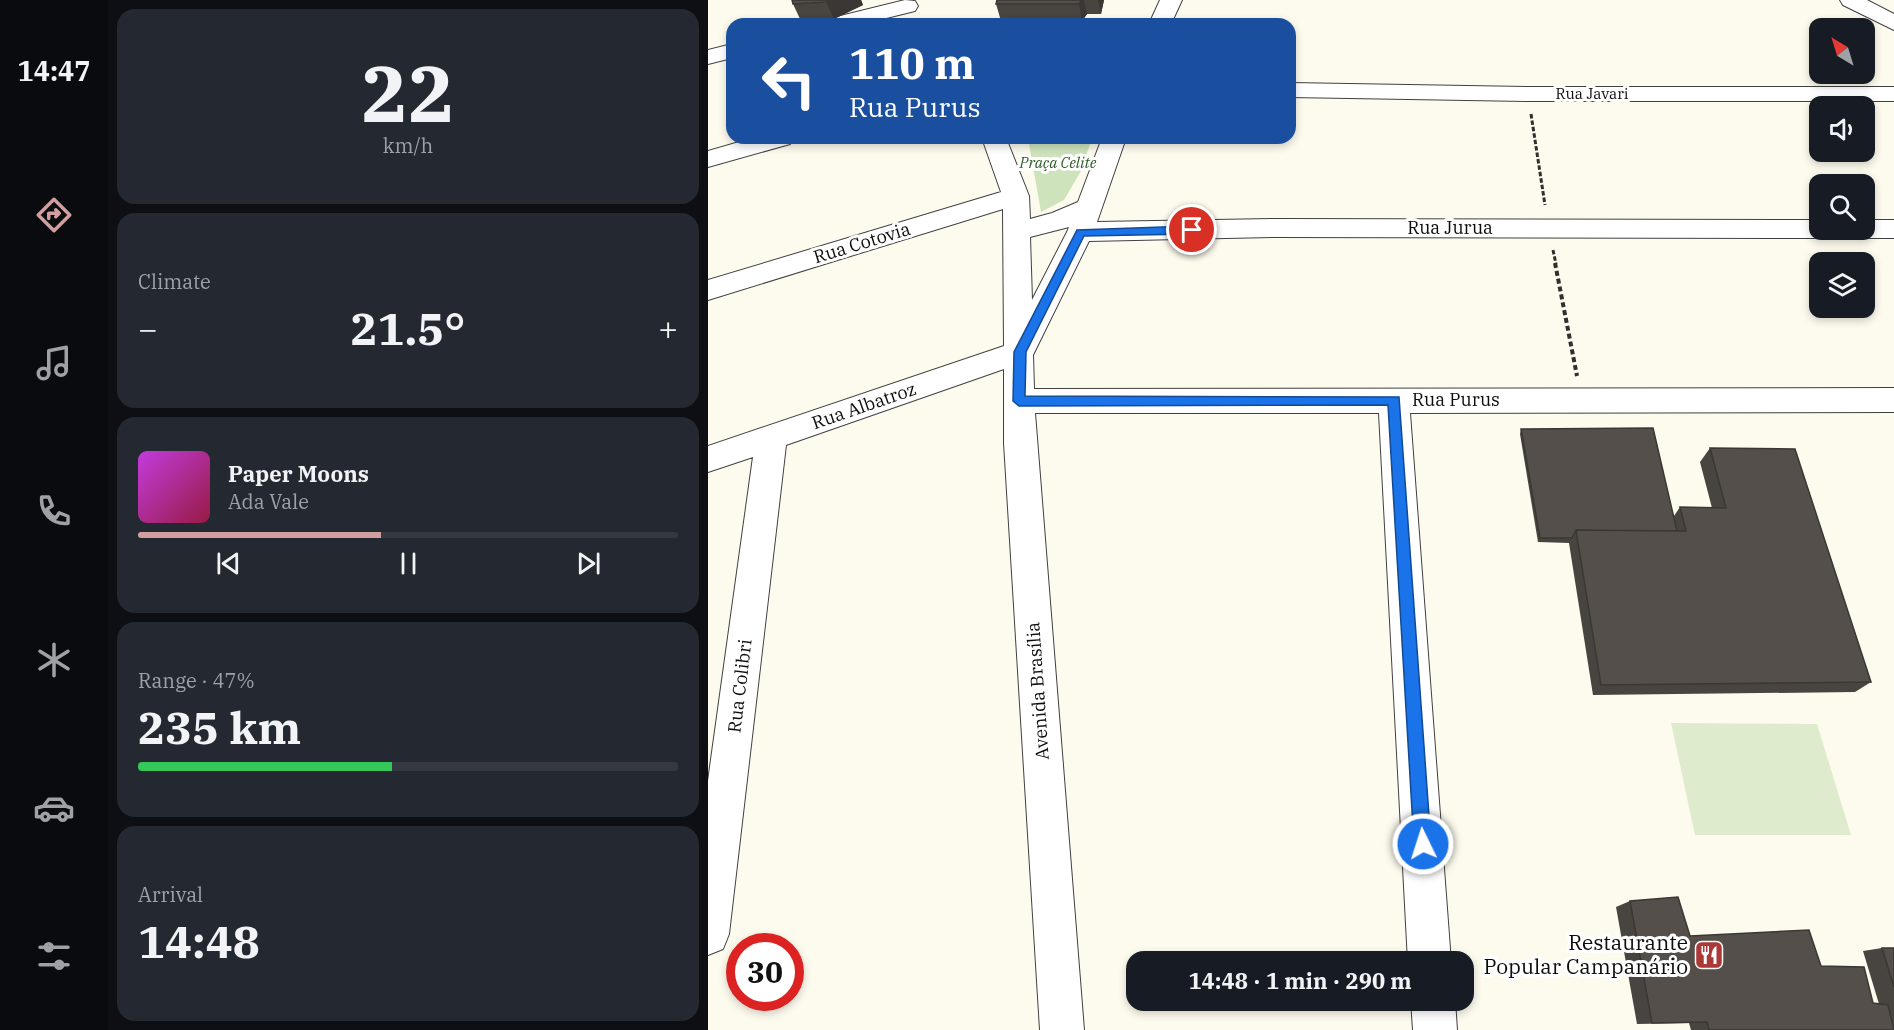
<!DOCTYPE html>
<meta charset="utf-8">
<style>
:root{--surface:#171b24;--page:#242831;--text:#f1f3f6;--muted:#9ea1a6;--line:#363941;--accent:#d19fa0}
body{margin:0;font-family:"IBM Plex Serif",serif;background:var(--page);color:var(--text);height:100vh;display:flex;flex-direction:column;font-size:22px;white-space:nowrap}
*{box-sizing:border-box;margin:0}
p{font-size:20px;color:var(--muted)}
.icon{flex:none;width:33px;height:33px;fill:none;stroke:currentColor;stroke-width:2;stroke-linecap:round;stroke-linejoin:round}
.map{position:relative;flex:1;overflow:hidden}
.panel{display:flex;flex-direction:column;gap:9px;padding:9px;background:#0d0f14;width:600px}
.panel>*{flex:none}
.top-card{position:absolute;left:18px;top:18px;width:570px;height:126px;border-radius:18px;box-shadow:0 3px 9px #0003;background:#1a4fa0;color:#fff;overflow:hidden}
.needle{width:39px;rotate:322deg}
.controls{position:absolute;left:1101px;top:18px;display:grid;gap:12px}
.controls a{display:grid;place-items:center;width:66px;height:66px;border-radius:12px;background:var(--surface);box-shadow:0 3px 9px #0003;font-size:30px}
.speed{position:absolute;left:18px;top:933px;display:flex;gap:12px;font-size:30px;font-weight:700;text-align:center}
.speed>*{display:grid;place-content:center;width:78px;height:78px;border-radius:50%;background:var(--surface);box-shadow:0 3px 9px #0003;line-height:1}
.speed .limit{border:9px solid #d22;background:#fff;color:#111}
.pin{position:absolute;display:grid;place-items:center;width:51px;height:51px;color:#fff;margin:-26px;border:3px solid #fff;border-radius:50%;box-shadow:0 2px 6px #0007}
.me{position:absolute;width:66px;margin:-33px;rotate:356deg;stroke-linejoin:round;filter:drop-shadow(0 0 4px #0008)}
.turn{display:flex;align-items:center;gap:21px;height:126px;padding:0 24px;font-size:27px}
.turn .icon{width:78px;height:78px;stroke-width:2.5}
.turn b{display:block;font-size:42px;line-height:51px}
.big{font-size:45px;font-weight:800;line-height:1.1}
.panel .widget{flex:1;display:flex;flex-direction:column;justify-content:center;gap:9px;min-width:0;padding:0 21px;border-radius:18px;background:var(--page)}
.panel .dial{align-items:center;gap:0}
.dial b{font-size:78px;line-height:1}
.song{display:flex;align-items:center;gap:18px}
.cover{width:72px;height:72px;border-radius:9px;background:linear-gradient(135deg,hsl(290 70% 55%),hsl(340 70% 35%))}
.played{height:6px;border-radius:3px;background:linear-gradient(90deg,var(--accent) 45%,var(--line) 45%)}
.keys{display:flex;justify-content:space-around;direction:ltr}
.heat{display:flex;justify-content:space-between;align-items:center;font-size:33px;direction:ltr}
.charge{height:9px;border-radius:4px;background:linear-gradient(90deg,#34c759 47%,var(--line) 0)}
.trip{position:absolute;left:418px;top:951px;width:348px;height:60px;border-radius:18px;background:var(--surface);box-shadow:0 3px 9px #0003;font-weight:800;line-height:60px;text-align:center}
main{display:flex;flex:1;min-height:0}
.tabs{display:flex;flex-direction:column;width:108px;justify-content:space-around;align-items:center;background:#090b0e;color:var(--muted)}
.tabs .icon{width:42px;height:42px}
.tabs .current{color:var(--accent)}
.tabs b{font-size:27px;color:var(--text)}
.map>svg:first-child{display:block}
.green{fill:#cee3bc}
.pitch{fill:#dfebcd}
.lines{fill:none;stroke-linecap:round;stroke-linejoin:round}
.minor-casing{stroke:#404040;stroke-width:2}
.path-far1{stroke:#2f2f2f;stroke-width:3;stroke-dasharray:4.5 2;stroke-linecap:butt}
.path{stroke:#2f2f2f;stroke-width:4;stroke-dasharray:5 3;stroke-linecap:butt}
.minor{fill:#fff;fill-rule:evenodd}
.wall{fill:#484440}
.shaded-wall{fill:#3b3734}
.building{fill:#544f4a;stroke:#3b3734;stroke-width:1.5}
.route{fill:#1a73e8;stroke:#114b97;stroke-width:1.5}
.labels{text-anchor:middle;stroke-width:6;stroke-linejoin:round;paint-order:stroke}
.far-street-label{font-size:15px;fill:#0d0d0d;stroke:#fff}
.far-park-label{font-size:15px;font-style:italic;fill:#2d5b26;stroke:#fff}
.street-label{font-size:18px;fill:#0d0d0d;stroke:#fff}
.near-poi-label{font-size:21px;fill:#0d0d0d;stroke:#fff;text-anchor:end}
</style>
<main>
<nav class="tabs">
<b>14:47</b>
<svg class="icon current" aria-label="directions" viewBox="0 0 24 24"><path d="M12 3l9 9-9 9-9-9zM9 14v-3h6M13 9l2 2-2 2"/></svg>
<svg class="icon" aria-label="music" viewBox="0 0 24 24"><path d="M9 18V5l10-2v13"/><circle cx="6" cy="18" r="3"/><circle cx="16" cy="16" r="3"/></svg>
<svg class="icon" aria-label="phone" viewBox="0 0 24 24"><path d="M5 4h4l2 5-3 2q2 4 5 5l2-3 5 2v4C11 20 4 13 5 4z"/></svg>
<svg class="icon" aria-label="climate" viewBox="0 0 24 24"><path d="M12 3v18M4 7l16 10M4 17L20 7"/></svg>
<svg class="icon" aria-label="car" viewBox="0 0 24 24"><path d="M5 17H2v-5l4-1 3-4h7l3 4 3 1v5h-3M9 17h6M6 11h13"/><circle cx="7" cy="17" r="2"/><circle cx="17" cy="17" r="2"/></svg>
<svg class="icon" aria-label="filters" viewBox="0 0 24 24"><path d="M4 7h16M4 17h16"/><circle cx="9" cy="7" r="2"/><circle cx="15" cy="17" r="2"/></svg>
</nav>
<section class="panel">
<div class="widget dial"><b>22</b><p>km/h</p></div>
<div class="widget"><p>Climate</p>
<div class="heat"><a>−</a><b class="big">21.5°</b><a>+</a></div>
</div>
<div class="widget">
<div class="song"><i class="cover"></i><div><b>Paper Moons</b><p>Ada Vale</p></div></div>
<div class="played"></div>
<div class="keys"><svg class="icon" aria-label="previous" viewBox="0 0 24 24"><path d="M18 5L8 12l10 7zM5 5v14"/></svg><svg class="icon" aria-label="pause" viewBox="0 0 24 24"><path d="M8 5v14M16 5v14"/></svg><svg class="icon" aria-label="next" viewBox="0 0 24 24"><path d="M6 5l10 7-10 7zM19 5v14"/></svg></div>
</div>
<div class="widget"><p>Range · 47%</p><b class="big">235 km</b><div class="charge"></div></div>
<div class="widget"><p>Arrival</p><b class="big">14:48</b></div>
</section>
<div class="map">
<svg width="1186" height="1030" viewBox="0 0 1186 1030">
<rect width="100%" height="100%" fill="#fdfbee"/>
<path class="green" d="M320,138H384L373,171L356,200L333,212Z"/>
<path class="pitch" d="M963,723L1109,724L1143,835H987Z"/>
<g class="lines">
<g class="minor-casing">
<path id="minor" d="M197,0L207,1L210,6L207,11L154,24H117L120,19Z
M452,0H474L463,24H441Z
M1132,0H1159L1186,14V30L1135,5Z
M24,44V58L0,64V50Z
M582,83L820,87H1186V101H820L582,97Z
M45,138H85L82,144L0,167V151Z
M274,138H298L321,196L322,219L344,213L370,202L394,138H418L389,222L567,219L1112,220V230H1125L1121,235L1112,238L567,237L381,241L325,355L326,389L1186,388V412L702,413L743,962H700L671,413H327L376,1030H332L296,443V369L78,445L21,934L15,949L0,955V781L45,457L0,472V446L296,346L295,209L0,300V280L293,192ZM361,227L359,232L324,300L322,237Z
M1156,220H1186V238H1156L1147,235L1143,230H1156Z
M703,1000H747L749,1030H705Z"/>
</g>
<path class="path-far1" d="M823,114L837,205
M845,250L848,264"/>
<path class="path" d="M847,263L869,376"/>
<use href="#minor" class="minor"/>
</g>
<path class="wall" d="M153,0L155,5L126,19L93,21L85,4Z
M289,0H396L393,14H379L374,21H293L288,4Z
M813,429L966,516L972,507L1004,508L992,462L1002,448L1163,682L1147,692L885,695L861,543L830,542L812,434Z
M922,901L982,936L1113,966L1165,1003L1171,1004L1155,951L1174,948H1186V1030H983L981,1023L929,1024L908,907Z"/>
<path class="shaded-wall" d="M122,0H153L155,5L126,19L118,2Z
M374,0H376L379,14L374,21L371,4Z
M390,0H396L393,14Z"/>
<path class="building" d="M84,0H122L118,2L85,4Z
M289,0H374L371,4H288Z
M945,428L969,531L868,530L864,538H832L813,429Z
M1002,448L1087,449L1163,682L893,685L868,530L978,531L972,507L1018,508Z
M970,897L982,936L1101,930L1113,966L1156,967L1165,1003L1180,1005L1186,1030H1001L999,1022L944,1023L922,901Z
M1174,948H1186V987Z"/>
<path class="route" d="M484,226L490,230L484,234L376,236L318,352L317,396L691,397L723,844L721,850L715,853L709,850L706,844L680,405L311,406L305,401L306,352L369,230Z"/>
<defs>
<g id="restaurant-square" transform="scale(1.5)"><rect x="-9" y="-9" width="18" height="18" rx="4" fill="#aa3937" stroke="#fff"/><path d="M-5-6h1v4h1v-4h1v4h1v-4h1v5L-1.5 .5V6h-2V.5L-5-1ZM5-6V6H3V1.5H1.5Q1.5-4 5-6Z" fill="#fff"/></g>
</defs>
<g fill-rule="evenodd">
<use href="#restaurant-square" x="1001" y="955"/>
</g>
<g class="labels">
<g class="far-street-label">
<text x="884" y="99">Rua Javari</text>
</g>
<g class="far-park-label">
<text x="350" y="168">Praça Celite</text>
</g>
<g class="street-label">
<text x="742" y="234">Rua Jurua</text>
<text transform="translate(154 243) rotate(-17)" y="6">Rua Cotovia</text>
<text x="748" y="406">Rua Purus</text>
<text transform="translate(156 406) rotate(-19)" y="6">Rua Albatroz</text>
<text transform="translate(32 686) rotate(-83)" y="6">Rua Colibri</text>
<text transform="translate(330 691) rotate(-94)" y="6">Avenida Brasília</text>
</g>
<g class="near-poi-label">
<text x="980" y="950">Restaurante<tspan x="980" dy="24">Popular Campanário</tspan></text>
</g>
</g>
</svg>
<div class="controls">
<a><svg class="needle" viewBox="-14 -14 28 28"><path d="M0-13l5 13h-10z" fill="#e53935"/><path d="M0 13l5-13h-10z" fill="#9ea1a6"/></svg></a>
<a><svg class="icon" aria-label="sound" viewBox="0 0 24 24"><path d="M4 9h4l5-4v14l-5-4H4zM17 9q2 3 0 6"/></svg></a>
<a><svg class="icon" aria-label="search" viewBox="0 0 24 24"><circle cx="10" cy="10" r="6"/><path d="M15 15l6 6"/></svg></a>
<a><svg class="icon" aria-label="layers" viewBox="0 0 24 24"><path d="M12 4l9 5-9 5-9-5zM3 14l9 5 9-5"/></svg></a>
</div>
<div class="speed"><div class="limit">30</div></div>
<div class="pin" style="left:484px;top:230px;background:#d93025"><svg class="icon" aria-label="arrive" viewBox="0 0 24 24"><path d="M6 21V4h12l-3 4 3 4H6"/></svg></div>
<svg class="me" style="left:715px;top:844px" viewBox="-20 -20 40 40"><circle r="17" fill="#1a73e8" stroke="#fff" stroke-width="3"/><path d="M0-11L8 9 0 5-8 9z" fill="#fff"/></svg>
<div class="trip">14:48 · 1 min · 290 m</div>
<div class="top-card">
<div class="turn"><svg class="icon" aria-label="left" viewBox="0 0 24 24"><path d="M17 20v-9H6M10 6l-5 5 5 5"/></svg><div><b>110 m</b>Rua Purus</div></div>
</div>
</div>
</main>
